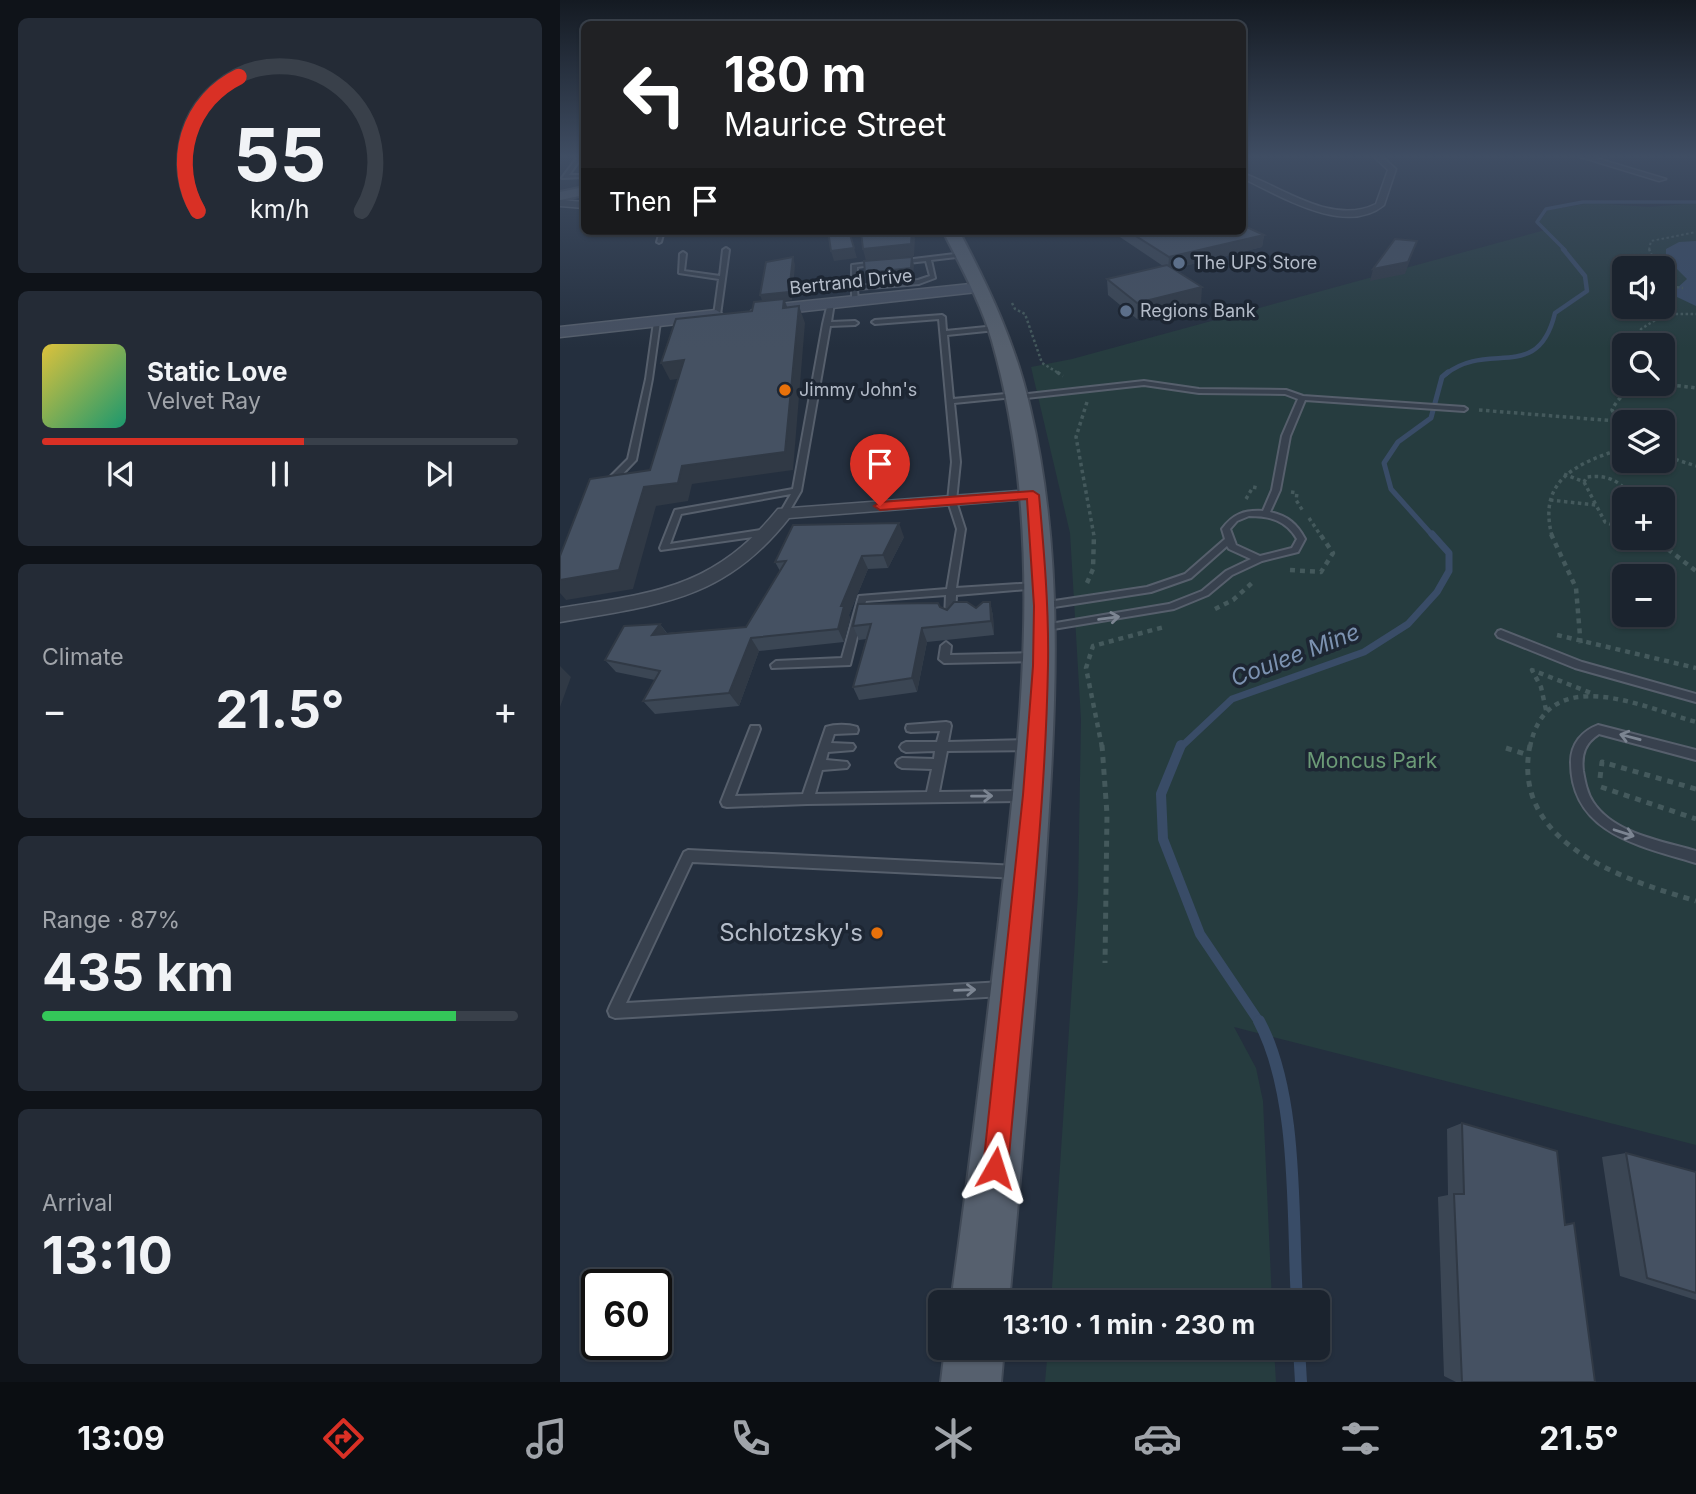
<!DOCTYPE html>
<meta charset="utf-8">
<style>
:root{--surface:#1b232e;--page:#242b36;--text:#f1f3f6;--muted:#a0a4aa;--line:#39404a;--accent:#d93025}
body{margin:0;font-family:Inter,sans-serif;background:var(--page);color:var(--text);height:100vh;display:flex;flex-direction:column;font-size:26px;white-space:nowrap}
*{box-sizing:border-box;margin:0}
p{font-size:23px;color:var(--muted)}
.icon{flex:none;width:38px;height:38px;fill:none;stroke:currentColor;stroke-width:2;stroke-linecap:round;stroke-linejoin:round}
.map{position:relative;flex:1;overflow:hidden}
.drawer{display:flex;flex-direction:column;gap:18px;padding:18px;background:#0f1319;width:560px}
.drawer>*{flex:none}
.hud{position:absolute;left:21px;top:21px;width:665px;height:214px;border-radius:10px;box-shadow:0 2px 5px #0004,0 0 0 2px var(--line);background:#202124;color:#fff;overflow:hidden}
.fabs{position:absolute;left:1052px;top:256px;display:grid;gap:14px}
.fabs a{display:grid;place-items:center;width:63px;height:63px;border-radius:10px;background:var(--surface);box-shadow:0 2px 5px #0004,0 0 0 2px var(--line);font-size:35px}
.speed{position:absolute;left:21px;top:1269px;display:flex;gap:14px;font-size:35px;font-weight:700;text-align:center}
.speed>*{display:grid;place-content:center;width:91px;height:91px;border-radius:50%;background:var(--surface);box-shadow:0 2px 5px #0004,0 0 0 2px var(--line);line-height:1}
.speed .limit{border:4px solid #111;border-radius:10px;background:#fff;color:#111}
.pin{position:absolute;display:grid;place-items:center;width:60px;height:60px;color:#fff;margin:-72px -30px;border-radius:50% 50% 50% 0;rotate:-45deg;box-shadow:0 0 7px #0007}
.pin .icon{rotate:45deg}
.me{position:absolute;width:77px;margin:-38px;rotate:6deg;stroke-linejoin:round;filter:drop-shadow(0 0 5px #0008)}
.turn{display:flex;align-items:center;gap:24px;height:147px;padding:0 28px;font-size:32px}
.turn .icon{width:91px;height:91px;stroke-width:2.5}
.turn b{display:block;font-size:49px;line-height:60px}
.then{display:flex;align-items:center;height:66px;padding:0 28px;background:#0003;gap:14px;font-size:26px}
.big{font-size:52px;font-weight:700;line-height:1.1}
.drawer .tile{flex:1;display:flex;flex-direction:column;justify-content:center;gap:10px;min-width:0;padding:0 24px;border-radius:10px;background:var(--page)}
.drawer .dial{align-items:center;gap:0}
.dial svg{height:182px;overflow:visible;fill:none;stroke:var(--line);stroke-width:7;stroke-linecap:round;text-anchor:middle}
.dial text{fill:var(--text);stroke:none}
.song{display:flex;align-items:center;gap:21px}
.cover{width:84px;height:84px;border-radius:10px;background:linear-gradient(135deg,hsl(50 70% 55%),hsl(160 70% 35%))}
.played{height:7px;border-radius:4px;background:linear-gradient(90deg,var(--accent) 55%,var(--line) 55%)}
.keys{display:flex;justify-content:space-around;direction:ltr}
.heat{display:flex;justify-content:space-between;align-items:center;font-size:38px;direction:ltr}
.charge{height:10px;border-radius:5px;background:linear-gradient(90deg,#34c759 87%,var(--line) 0)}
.trip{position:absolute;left:368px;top:1290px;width:402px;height:70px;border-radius:10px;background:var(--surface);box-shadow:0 2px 5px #0004,0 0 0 2px var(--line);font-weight:700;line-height:70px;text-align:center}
.tabs{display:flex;height:112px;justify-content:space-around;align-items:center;background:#0b0e12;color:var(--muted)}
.tabs .icon{width:49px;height:49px}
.tabs .active{color:var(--accent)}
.tabs b{font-size:32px;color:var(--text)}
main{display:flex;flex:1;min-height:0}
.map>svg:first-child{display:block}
.green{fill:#263c3f;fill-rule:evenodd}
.water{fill:#394c67}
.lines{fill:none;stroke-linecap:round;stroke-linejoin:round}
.stream-far5{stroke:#394c67;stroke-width:3.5}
.stream-far4{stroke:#394c67;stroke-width:4.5}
.stream-far3{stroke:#394c67;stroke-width:5}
.stream-far2{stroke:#394c67;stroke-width:7}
.stream-far1{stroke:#394c67;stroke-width:10}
.stream{stroke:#394c67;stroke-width:12}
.service-casing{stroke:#565f6c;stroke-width:4}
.minor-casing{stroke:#565f6c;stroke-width:3}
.secondary-casing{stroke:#565f6c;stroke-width:3}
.primary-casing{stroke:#414a57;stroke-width:4}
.path-far4{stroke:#44595c;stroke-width:2;stroke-dasharray:2.5 2.5;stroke-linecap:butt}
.path-far3{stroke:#44595c;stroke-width:2.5;stroke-dasharray:2.5 2.5;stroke-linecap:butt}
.path-far2{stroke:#44595c;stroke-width:3.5;stroke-dasharray:3.5 3.5;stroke-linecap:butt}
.path-far1{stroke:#44595c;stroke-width:4.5;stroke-dasharray:5 5;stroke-linecap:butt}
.path{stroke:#44595c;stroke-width:5;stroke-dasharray:6 6;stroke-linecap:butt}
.service{fill:#38414e;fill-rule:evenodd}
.minor{fill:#38414e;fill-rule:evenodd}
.secondary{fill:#465061;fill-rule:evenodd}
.primary{fill:#56606e;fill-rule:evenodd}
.wall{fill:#3b4654}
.shaded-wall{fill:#303945}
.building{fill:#455162;stroke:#303945;stroke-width:2}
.oneway{stroke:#7c8592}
.route{fill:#d93025;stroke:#8d1f18;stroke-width:2}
.service-dot{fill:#5c6f8a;stroke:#1d2633;stroke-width:2.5}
.food-dot{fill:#e8710a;stroke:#1d2633;stroke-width:2.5}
.labels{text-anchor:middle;stroke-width:7;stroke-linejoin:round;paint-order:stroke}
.far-poi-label{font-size:18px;fill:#b4bcc9;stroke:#1d2633;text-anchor:start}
.far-street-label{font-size:18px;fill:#b4bcc9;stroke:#1d2633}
.park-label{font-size:21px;fill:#6b9a76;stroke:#1d2633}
.water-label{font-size:23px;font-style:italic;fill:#7c92b1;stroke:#1d2633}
.near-poi-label{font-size:24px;fill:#b4bcc9;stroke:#1d2633;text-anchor:end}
</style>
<main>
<section class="drawer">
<div class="tile dial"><svg viewBox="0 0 100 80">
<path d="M14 69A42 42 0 1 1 86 69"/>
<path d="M14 69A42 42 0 0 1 32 10" stroke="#d93025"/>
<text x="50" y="56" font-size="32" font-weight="700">55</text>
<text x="50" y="72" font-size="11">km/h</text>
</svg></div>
<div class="tile">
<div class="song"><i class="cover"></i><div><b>Static Love</b><p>Velvet Ray</p></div></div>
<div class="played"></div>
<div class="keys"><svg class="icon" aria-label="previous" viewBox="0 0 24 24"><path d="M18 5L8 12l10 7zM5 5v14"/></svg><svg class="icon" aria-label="pause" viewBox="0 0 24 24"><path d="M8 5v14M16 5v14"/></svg><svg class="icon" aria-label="next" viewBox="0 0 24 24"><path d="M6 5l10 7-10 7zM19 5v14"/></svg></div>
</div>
<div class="tile"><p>Climate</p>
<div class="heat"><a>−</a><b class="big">21.5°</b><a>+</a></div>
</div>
<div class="tile"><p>Range · 87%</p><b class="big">435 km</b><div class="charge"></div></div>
<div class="tile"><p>Arrival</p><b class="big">13:10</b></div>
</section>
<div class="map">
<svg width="1136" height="1382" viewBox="0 0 1136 1382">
<rect width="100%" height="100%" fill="#242f3e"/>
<path class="green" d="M1031,203L1090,207L1136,203V1145L674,1027L696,1068L703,1101L712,1302H491L518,894L521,720L510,533L471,367L512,359L985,230L979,222L988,210ZM1064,268H1102V306H1064ZM1064,345H1102V383H1064ZM1064,422H1102V460H1064ZM1064,499H1102V537H1064ZM1064,576H1102V614H1064Z
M488,1348H714L716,1382H485Z"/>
<path class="water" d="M1136,241V306L1117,297L1115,290L1127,279L1106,258V249L1119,242Z"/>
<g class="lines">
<path class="stream-far5" d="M1005,250L977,222L986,209L1023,202H1136"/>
<path class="stream-far4" d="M886,374C929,340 978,384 995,313L1027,291L1025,276L1003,249"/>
<path class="stream-far3" d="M873,536L831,489L824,463L838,442L871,418L882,377L888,372"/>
<path class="stream-far2" d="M621,747L672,699L804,652L848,624L877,592L889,571V553L872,534"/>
<path class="stream-far1" d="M621,745L601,794L603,839L640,934L700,1023"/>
<path class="stream" d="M699,1021C739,1096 732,1217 737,1302
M739,1348L741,1382"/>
<g class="service-casing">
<path id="service" d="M19,155H23L9,175H24V177L2,178Z
M24,230L32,233L86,231L31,235L24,232Z
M100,231H104L101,242L99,243L97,242Z
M166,248L169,250L160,315L157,317L154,315L159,279L119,273L120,254L123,252L126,254L124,271L160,276L163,250Z
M403,253L405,256L371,260L375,278L359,284L297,289L298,301L295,303L292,301V265L316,262L319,264L297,267V286L358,280L370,276L366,261L339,264L337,261Z
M271,301L274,303L271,322L295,321L298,323L295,325L270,326L241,491L227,515L224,516L220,513L231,494L121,514L110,544L208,529L212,532L208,535L101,550L100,548L115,510L233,489L263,324L268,303Z
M382,315L385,317L386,331L436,326L439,328L436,330L387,335L393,399L456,393L459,395L584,381L639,389L726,390L743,396L904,407L907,409L904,411L745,400L730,436L720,490L710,512C728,516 737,524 745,539L738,552L702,561L672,575L648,595L614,609L481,631L478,630L476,628L478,626L609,604L642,591L666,571L691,559L669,549L667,546L631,578L591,592L481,609L476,606L481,603L587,587L625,574L665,539L662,529C673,514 684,510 703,511L712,490L722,436L738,399L725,394L639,393L584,385L457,399L454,397L394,403L400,462L396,501L405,529L396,588L475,583L478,584L480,586L478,588L396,595L395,619L390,622L385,619L386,595L306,601L290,665L212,668L211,665L216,661L282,658L299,596L387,589L397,529L388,501L392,462L379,319L315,324L312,322L315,320ZM689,516C710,516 726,520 737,539L732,548L700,556L676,545L670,529L677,521Z
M97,320L100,322L92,379L76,460L50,487H44V483L68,459L86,379L94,322Z
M941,630L1022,662L1136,694V702L1015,668L938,637L936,634L938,631Z
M386,642L391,646L390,655L477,653L482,657L477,661L384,663L379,659L381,646Z
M386,722L390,723L391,726L388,742L469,740L473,742L475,745L473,748L469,750L387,751L379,792L465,791L469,792L471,796L469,800L465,801L247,804L167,807L163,806L161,802L191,726H199L200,729L175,796L243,794L265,730L266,727C275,724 288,724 297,727L298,730L297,733L274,734L271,743L293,744L295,747L293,750L268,752L266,760L287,762L289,765L287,768L262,770L255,794L367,792L372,769L342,768L338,766L336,763L338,760L342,758L374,759L375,751L346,752L342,750L340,747L342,744L346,742H377L380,731L351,732L347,731L346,728L347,725Z
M1038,725L1136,750V760L1039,734C1025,743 1021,754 1023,771C1025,782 1027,793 1033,802C1054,834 1102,841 1136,851V863C1081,846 1011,834 1011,762C1011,744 1022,731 1038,725Z
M128,850L458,866L463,868L464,872L463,876L458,878L132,862L66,1003L443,982L448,984L450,989L448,994L443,996L55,1018L50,1016L48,1011L50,1006L124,852Z"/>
</g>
<g class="minor-casing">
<path id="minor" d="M812,155H820L836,169L824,205C785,237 721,196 682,178V173C723,187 772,226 816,204L828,170Z
M1014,155H1026L1106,179L1099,181Z
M0,200L24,202V208L0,206Z
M473,490L481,495L479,498L229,518C164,601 98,605 0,622V608C95,593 154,588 218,509Z"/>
</g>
<g class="secondary-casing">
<path id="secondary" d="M420,283L426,285V291L199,316L191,311L199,306Z
M156,310L164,315L162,319L0,337V327Z"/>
</g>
<g class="primary-casing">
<path id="primary" d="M24,187V195L0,200V192Z
M383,231H399C429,288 456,345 470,408C506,560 495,717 485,871C475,1015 462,1159 449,1302H391C409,1172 425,1042 440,911C462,722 485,527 432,341C421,303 401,267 383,231Z
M385,1348H444L441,1382H381Z"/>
</g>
<path class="path-far4" d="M1089,250L1091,241L1136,232"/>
<path class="path-far3" d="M1089,249L1097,268
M1102,285L1123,288
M452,303L455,309L465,314L482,363L500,374
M1089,306L1088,313L1095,318
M1079,345L1081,329L1105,314H1136"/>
<path class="path-far2" d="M497,372L503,376
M527,402L516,437L534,536
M919,410L1056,421
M1064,430L1052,410C1067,378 1106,384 1136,388
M1102,455L1136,466
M1004,474L1024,482L1027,477C1048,474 1062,482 1073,499
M1024,482L1036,505
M731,492L737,493L736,500L743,511
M686,499L693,487L698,488
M990,500L1036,505L1045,522L1064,529
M749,518L761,536
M992,536C977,479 1018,463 1064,448"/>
<path class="path-far1" d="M991,534L1016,588L1021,648
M1092,537L1136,571
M730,570L761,572L773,553L760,534
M527,583L533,569L534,534
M655,609L673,600L693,582
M997,635L1136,668
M986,710L981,687L972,670L1031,693
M542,747L526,668L533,646L604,627
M970,747C987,661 1083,707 1136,722"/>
<path class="path" d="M542,745L547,814L545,963
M970,745C950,844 1065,880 1136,901
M946,748L968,755
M1040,778L1042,762L1136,789
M1041,787L1136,819"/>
<use href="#service" class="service"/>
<use href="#minor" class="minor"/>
<use href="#secondary" class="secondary"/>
<use href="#primary" class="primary"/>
</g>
<path class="wall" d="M551,231H682L704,235L702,247L612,269L641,303L577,319L548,295L547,279L603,266Z
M344,537L328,568L308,569L289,615L290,619L284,642L199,651L179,706L95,714L83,701L95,680L56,672L45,660L100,624L107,633L186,627L220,571L215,562Z
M430,602L433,616L434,635L367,642L357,692L299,700L293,687L306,639L299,640L293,626L380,607L387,610L416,608Z
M902,1123L1005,1224L1014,1223L1035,1382H896L884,1376L878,1197L888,1195L887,1129Z
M1066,1153L1136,1172V1300L1060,1276L1042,1157Z"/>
<path class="shaded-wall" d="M289,231L297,258L274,261L271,251Z
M353,231L355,238L354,256L306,261L303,249Z
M704,235L702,247L608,270L609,257Z
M857,241L845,274L810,281L813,269Z
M233,257L235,265L232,300L225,301L230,315L203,303L200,295Z
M352,257L354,265L353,277L307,281L305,273Z
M642,287L641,303L577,319V303Z
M239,306L245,323L233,470L132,484L128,501L96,506L73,589L6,600L0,593V580L84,487L122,466Z
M124,360L133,377L110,380L101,363Z
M339,523L344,537L328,568L323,555Z
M302,556L308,569L289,615L290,619L284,642L278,629L281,606Z
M430,602L433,616L434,635L431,621Z
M100,624L109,637L92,635Z
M362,628L367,642L357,692L352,678Z
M191,638L199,651L179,706L169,693Z
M0,666L11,677L0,707Z"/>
<path class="building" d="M682,225L704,235L609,257L568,231H682Z
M268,231H289L294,248L271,251Z
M314,231H352L351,244L303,249L301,232Z
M835,239L857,241L848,262L813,269Z
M233,257L229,292L200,295L206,262Z
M352,257L351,268L305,273L304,261Z
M607,265L642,287L577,303L547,279Z
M224,299L223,308L239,306L225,452L122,466L118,483L84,487L59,570L0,580V556L30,479L90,470L124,360L101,363L116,319L192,311L194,302Z
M339,523L323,555L302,556L281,606H284L278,629L191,638L169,693L83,701L100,671L45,660L64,626L100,624L92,635L186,627L226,561L215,562L233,525Z
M394,602H407L416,608L423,602H430L431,621L362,628L352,678L293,687L311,624L293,626L298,604L378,603L380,607L387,610Z
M902,1123L997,1151L1005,1225L1014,1223L1035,1382H902L894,1194H904Z
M1066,1153L1136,1172V1293L1087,1278Z"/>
<defs><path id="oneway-shaft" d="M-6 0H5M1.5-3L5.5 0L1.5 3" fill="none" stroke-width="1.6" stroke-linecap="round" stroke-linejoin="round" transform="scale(1.75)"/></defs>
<g class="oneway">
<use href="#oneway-shaft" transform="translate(549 618) rotate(-8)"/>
<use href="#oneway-shaft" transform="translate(1070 737) rotate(-165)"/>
<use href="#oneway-shaft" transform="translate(422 796) rotate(-1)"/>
<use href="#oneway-shaft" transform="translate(1064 833) rotate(18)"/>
<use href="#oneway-shaft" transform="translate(405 990) rotate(-2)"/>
</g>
<linearGradient id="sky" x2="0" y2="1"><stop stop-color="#141a22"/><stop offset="0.45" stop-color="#3f4d63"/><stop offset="1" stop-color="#3f4d63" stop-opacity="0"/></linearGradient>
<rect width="1136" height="348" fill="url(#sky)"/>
<path class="route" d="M473,491L479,495C484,551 489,608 488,665C485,833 462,1001 448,1168L444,1177L435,1181L426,1177L423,1168L463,795L473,666L474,606L467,499L320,510L314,506L320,502Z"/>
<g class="service-dot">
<circle cx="619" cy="263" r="7"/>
<circle cx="566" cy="311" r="7"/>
</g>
<g class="food-dot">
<circle cx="225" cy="390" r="7"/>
<circle cx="317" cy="933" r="7"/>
</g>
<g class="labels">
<g class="far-poi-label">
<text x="633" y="269">The UPS Store</text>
<text x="580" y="317">Regions Bank</text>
<text x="239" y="396">Jimmy John's</text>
</g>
<g class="far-street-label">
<text transform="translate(291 282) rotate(-6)" y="6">Bertrand Drive</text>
</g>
<g class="park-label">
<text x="812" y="768">Moncus Park</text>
</g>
<g class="water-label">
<text transform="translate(735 655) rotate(-21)" y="8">Coulee Mine</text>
</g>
<g class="near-poi-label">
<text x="303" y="941">Schlotzsky's</text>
</g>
</g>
</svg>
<div class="fabs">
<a><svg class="icon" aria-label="sound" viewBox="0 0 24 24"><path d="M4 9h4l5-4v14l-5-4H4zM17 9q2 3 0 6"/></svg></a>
<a><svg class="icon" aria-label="search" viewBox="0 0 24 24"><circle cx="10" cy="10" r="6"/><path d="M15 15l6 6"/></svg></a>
<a><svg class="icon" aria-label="layers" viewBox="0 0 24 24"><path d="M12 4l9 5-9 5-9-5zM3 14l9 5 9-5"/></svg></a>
<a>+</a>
<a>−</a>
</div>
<div class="speed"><div class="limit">60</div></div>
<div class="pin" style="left:320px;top:506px;background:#d93025"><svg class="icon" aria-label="arrive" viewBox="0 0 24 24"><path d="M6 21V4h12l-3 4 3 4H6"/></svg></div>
<svg class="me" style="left:435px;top:1168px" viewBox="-20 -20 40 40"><path d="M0-17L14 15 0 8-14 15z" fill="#d93025" stroke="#fff" stroke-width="4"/></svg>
<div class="trip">13:10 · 1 min · 230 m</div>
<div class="hud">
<div class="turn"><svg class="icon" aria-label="left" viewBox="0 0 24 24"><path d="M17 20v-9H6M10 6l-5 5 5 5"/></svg><div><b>180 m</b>Maurice Street</div></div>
<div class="then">Then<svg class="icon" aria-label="arrive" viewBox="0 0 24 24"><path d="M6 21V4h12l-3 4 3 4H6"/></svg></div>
</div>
</div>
</main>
<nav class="tabs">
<b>13:09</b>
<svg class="icon active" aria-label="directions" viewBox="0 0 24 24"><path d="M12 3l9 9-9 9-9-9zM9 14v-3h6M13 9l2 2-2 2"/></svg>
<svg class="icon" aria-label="music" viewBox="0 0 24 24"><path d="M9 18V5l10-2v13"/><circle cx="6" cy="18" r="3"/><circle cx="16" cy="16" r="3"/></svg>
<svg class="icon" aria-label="phone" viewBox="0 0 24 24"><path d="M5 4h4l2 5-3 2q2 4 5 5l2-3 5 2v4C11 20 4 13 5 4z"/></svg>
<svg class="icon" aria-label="climate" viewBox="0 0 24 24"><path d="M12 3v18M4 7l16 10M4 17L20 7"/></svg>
<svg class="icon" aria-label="car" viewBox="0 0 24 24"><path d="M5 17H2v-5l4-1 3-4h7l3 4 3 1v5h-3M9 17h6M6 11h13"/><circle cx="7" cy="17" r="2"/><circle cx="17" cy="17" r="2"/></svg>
<svg class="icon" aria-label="filters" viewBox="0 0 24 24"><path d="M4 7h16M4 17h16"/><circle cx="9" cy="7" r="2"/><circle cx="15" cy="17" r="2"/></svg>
<b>21.5°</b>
</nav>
